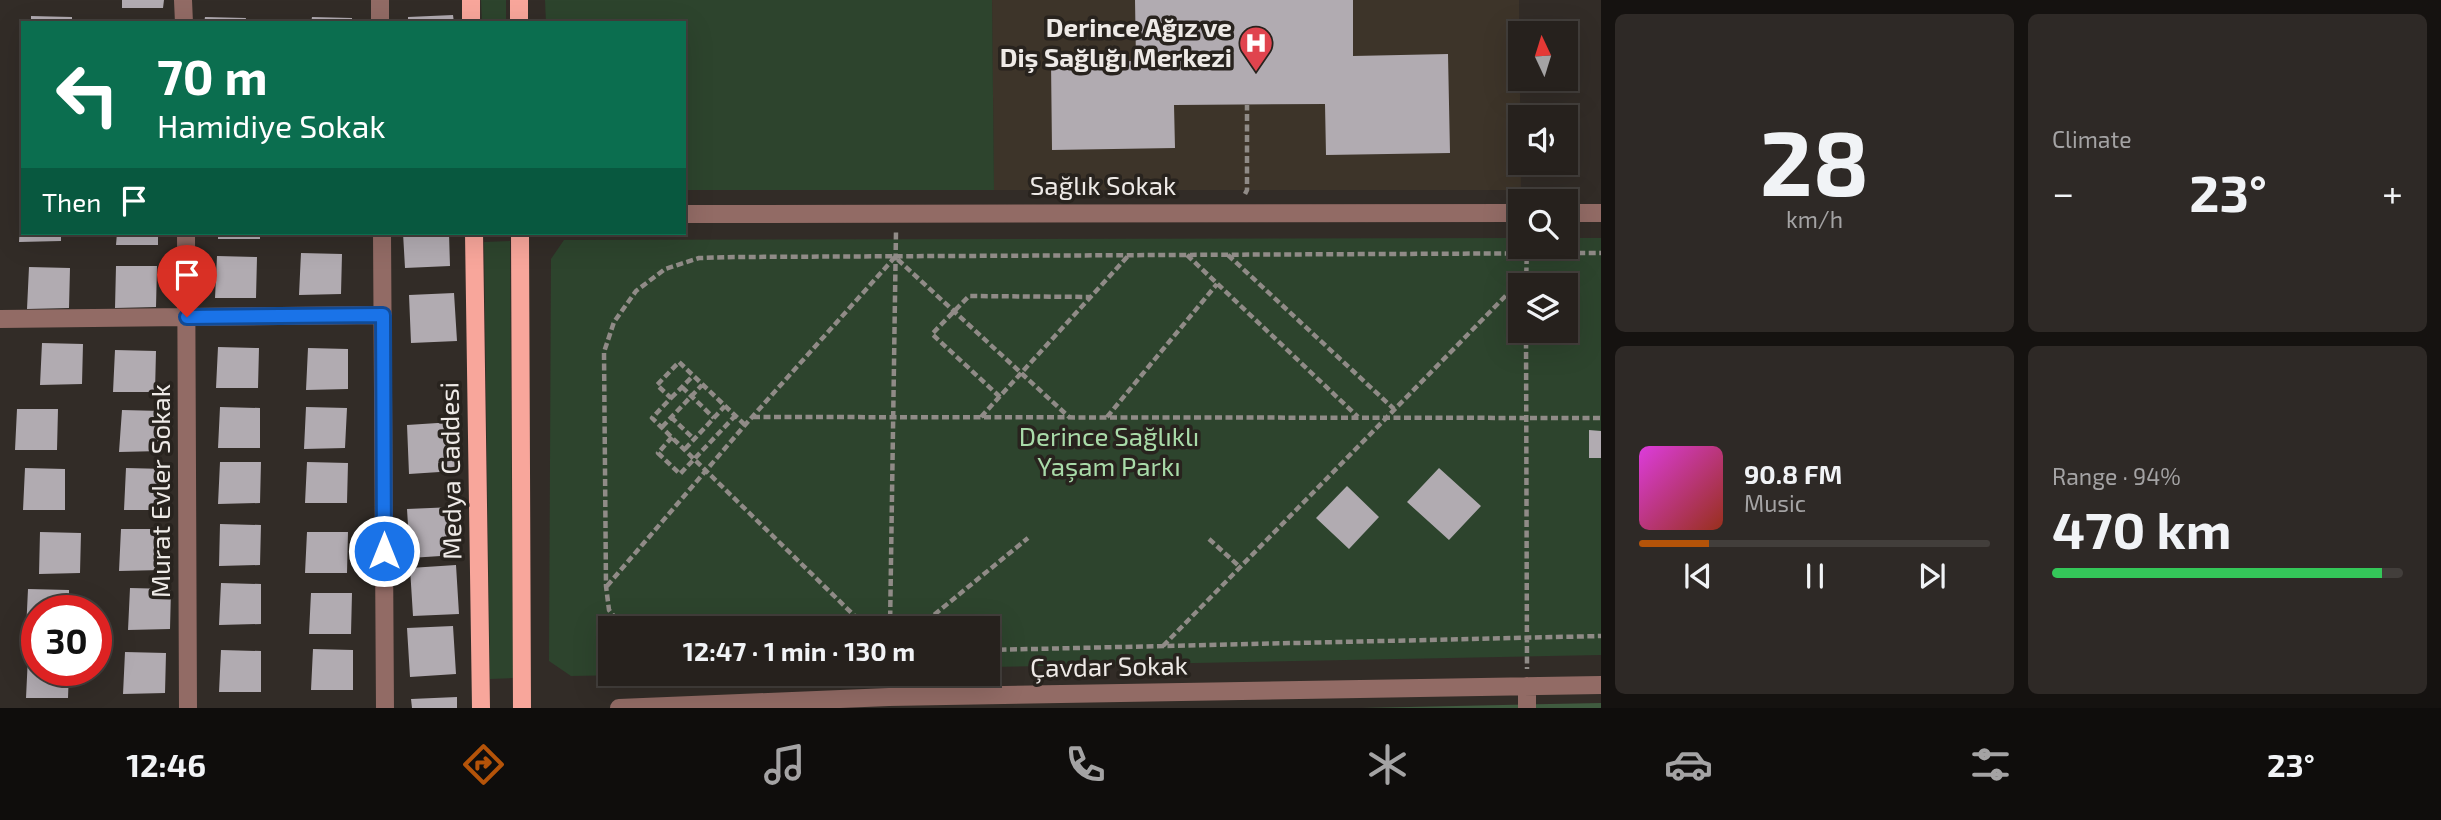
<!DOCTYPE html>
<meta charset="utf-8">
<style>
:root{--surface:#26211d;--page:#2e2926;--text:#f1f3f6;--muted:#a4a3a4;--line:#423e3b;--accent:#b45309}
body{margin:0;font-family:"Exo 2",sans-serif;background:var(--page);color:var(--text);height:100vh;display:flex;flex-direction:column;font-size:26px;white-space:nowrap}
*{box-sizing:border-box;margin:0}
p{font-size:23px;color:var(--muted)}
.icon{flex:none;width:38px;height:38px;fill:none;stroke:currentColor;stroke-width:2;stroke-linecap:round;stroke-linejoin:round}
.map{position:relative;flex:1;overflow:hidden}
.drawer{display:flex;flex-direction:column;gap:14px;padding:14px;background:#151210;width:840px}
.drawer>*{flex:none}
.banner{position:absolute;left:21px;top:21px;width:665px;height:214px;border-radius:0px;box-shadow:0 7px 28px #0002,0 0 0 2px var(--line);background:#0b6e4f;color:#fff;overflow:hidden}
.needle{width:46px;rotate:356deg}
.fabs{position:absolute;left:1508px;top:21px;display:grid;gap:14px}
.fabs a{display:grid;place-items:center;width:70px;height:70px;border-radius:0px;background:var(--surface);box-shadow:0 7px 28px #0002,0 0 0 2px var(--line);font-size:35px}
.speed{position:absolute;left:21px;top:595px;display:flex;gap:14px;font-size:35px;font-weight:700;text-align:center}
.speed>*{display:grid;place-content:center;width:91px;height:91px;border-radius:50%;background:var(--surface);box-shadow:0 7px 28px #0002,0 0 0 2px var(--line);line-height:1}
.speed .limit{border:10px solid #d22;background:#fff;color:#111}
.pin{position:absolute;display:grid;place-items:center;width:60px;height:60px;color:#fff;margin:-72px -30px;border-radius:50% 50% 50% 0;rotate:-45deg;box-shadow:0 0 7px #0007}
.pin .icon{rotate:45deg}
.me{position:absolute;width:77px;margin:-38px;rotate:0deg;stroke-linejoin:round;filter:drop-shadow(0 0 5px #0008)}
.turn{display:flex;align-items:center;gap:24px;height:147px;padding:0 21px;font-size:32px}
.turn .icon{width:91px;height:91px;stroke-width:2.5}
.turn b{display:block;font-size:49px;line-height:60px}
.then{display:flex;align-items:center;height:66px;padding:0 21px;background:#0003;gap:14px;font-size:26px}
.big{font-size:52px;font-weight:700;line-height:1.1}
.drawer .tile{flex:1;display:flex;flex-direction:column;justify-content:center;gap:10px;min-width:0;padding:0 24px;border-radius:10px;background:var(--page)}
.drawer .dial{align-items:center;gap:0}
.dial b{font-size:91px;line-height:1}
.song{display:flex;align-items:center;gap:21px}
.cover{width:84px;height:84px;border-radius:10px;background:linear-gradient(135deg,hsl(300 70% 55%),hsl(10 70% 35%))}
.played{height:7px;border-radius:4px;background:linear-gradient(90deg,var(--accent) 20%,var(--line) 20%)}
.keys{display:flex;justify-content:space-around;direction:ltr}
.heat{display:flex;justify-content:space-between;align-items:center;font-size:38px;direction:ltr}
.charge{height:10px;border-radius:5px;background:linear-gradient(90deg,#34c759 94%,var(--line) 0)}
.drawer .tiles{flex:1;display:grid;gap:14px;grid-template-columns:repeat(2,1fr)}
.trip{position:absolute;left:598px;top:616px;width:402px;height:70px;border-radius:0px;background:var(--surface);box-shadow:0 7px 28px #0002,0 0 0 2px var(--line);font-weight:700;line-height:70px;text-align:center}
.tabs{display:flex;height:112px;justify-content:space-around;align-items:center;background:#0f0d0c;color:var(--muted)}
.tabs .icon{width:49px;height:49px}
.tabs .selected{color:var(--accent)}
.tabs b{font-size:32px;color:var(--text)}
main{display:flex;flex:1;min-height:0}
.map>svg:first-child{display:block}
.built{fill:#3d3429}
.green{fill:#2d442d;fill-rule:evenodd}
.forest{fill:#3f5b3f}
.building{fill:#b1abb1}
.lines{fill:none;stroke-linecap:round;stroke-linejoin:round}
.path{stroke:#908b87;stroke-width:4.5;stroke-dasharray:7 3.5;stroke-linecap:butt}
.minor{stroke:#926b65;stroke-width:18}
.major{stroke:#f8a69b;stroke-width:18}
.route-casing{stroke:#114b97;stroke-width:18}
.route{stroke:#1a73e8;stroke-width:12}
.labels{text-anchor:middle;stroke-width:7;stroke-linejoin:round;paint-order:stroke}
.poi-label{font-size:26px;font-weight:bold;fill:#eeeae7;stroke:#28231e;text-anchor:end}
.street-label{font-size:26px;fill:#eeeae7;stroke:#28231e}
.park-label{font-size:26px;fill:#a9dba9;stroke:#28231e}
</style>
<main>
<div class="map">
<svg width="1601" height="708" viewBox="0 0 1601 708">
<rect width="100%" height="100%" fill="#322c27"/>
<path class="built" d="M992,0H1519L1521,190H994Z"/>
<path class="green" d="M481,0H506V23H482Z
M545,0H992L994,190H684V23H546Z
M1521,238V247H1566V238H1601V655L989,667V628H611V674H681L571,676L549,661L551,259L564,240ZM1521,285H1566V331H1521Z
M510,241L513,678L490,679L484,242Z"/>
<path class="forest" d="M1601,703V708H1361Z"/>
<path class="building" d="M122,0H164L163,8H122Z
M1135,0H1353V56L1448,54L1450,153L1326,155L1325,104L1174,105L1175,148L1052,150L1051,62L1136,61Z
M453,15L454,23H408V17Z
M31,16L72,17V23H31Z
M205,17L246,18L245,23H204Z
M312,17L352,18V23H311Z
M21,81L23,82V119H19Z
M21,206H23V233H61V241L19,242Z
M117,233H158V245H116Z
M218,233H260V239H218Z
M403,233H449L450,266L405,268Z
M301,253L342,254L341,294L299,295Z
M217,256L257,257L256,298H215Z
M116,266H157L156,307L115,308Z
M29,267L70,268L69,308L27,309Z
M454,293L457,341L411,343L409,295Z
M42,343L83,344L82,384L40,385Z
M218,347L259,348L258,388H216Z
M308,348L348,349V389L306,390Z
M115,350L156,351L155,392H113Z
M220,407L260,408V448H218Z
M306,407L347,408L345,448L304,449Z
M17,409H58L57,450H15Z
M122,410L162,411L161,451L119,452Z
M453,422L455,471L409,474L407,425Z
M1589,430L1601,431V458H1589Z
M220,462H261L260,503L218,504Z
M307,462L348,463L347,503H305Z
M25,468L65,469V510H23Z
M126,468L166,469V510H124Z
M1439,468L1481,506L1449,540L1407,502Z
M1347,486L1379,517L1349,549L1316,518Z
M454,507L456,555L410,558L407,509Z
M220,524L261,525L260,565L219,566Z
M121,529H162L161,570L119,571Z
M40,532L81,533L80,573L39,574Z
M307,532H348L347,573H305Z
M456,565L459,614L413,616L410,568Z
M221,583L261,584V624L219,625Z
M130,588L171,589L170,629L128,630Z
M28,589L69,590V611H37V631H26Z
M311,593H352L351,634H309Z
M453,626L456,674L410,677L407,628Z
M313,649L353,650V690H311Z
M221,650L261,651V692H219Z
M125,652L166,653L165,693L123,694Z
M28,656L37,657V670H69L68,698H26Z
M457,697V708H412L411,699Z"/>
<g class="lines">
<path class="path" d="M1245,194L1247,190V105
M1187,255L1358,417
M1228,255L1394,409
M1526,285L1527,247
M1526,331L1527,669
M682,387L714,418
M1000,397L932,334L969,296L1091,297
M671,398L693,376
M671,417L694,439
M753,417L1601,418
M981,417L1128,256
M1107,417L1217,284
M745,425L679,362L657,385L671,398L652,418L867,628
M662,427L702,385
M672,437L658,453L680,474L735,416
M685,449L725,406
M1209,539L1240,567
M607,586L745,425L895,257L1069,417
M623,628L609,610L606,586L604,352L614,322L636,291L665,269L699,258L734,257L1601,253
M890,628L896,231
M918,628L1028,538
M1163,646L1527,274
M989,650L1601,636"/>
<path class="minor" d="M183,0L184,23
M380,0V23
M1566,213H1601
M684,214L1521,213
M186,233L188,708
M382,233L385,708
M0,319L383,315
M1527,686V708
M619,708L889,697L1601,685"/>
<path class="major" d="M471,0V23
M519,0V23
M474,233L481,708
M520,233L522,708"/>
</g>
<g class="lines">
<g class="route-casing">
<path id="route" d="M187,317L383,315L384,551"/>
</g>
<use href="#route" class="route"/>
</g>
<defs>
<g id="hospital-pin" transform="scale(1.75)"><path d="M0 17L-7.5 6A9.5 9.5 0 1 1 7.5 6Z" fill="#e0444e" stroke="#28231e"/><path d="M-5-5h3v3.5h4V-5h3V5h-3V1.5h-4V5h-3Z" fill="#fff"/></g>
</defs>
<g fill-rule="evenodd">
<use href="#hospital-pin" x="1256" y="43"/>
</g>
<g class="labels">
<g class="poi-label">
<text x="1232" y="37">Derince Ağız ve<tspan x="1232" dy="30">Diş Sağlığı Merkezi</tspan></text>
</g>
<g class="street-label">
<text x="1103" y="195">Sağlık Sokak</text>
<text transform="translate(451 471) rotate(-91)" y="9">Medya Caddesi</text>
<text transform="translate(161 491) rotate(-90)" y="9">Murat Evler Sokak</text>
<text transform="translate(1109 667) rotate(-1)" y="9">Çavdar Sokak</text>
</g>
<g class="park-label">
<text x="1109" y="446">Derince Sağlıklı<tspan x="1109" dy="30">Yaşam Parkı</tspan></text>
</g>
</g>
</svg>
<div class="fabs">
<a><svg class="needle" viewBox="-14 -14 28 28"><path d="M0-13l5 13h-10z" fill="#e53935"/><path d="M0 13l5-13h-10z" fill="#a4a3a4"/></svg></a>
<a><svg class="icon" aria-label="sound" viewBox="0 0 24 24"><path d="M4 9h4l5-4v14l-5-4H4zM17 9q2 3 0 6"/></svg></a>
<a><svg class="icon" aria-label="search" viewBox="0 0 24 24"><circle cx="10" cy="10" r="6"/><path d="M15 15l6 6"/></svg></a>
<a><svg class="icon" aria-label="layers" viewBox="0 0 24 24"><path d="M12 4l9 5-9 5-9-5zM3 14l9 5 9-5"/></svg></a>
</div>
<div class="speed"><div class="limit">30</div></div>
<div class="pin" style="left:187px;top:317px;background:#d93025"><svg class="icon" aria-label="arrive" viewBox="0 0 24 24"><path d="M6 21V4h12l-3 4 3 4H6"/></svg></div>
<svg class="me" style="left:384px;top:551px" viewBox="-20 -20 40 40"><circle r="17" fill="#1a73e8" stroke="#fff" stroke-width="3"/><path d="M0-11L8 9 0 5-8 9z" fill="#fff"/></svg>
<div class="trip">12:47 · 1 min · 130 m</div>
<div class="banner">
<div class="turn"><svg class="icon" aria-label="left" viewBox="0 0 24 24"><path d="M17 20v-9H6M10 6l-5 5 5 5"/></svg><div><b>70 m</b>Hamidiye Sokak</div></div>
<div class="then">Then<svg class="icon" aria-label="arrive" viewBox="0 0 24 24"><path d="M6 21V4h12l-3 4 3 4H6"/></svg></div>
</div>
</div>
<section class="drawer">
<div class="tiles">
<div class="tile dial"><b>28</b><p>km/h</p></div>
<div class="tile"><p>Climate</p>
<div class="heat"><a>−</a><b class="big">23°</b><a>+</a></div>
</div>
<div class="tile">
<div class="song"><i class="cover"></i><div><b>90.8 FM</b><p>Music</p></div></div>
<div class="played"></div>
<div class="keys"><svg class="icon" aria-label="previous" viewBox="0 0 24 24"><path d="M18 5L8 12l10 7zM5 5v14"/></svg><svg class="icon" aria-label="pause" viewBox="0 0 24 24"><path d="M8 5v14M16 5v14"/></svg><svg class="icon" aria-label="next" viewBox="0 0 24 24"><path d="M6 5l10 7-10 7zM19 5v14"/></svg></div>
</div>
<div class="tile"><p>Range · 94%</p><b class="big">470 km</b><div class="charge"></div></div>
</div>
</section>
</main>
<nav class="tabs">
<b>12:46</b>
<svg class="icon selected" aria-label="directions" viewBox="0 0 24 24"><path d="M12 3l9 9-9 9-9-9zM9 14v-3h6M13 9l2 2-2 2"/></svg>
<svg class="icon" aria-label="music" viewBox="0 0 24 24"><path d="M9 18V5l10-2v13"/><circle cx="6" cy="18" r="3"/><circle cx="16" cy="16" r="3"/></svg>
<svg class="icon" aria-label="phone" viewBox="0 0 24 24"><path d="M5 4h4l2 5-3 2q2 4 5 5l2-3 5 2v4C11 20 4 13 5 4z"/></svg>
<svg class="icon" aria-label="climate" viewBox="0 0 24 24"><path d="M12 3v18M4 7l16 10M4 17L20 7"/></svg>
<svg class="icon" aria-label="car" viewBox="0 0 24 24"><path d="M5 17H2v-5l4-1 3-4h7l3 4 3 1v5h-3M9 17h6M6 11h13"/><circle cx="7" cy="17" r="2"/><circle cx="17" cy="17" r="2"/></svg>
<svg class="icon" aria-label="filters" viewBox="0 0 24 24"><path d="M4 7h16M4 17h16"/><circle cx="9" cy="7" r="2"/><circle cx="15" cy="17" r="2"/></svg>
<b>23°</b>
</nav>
